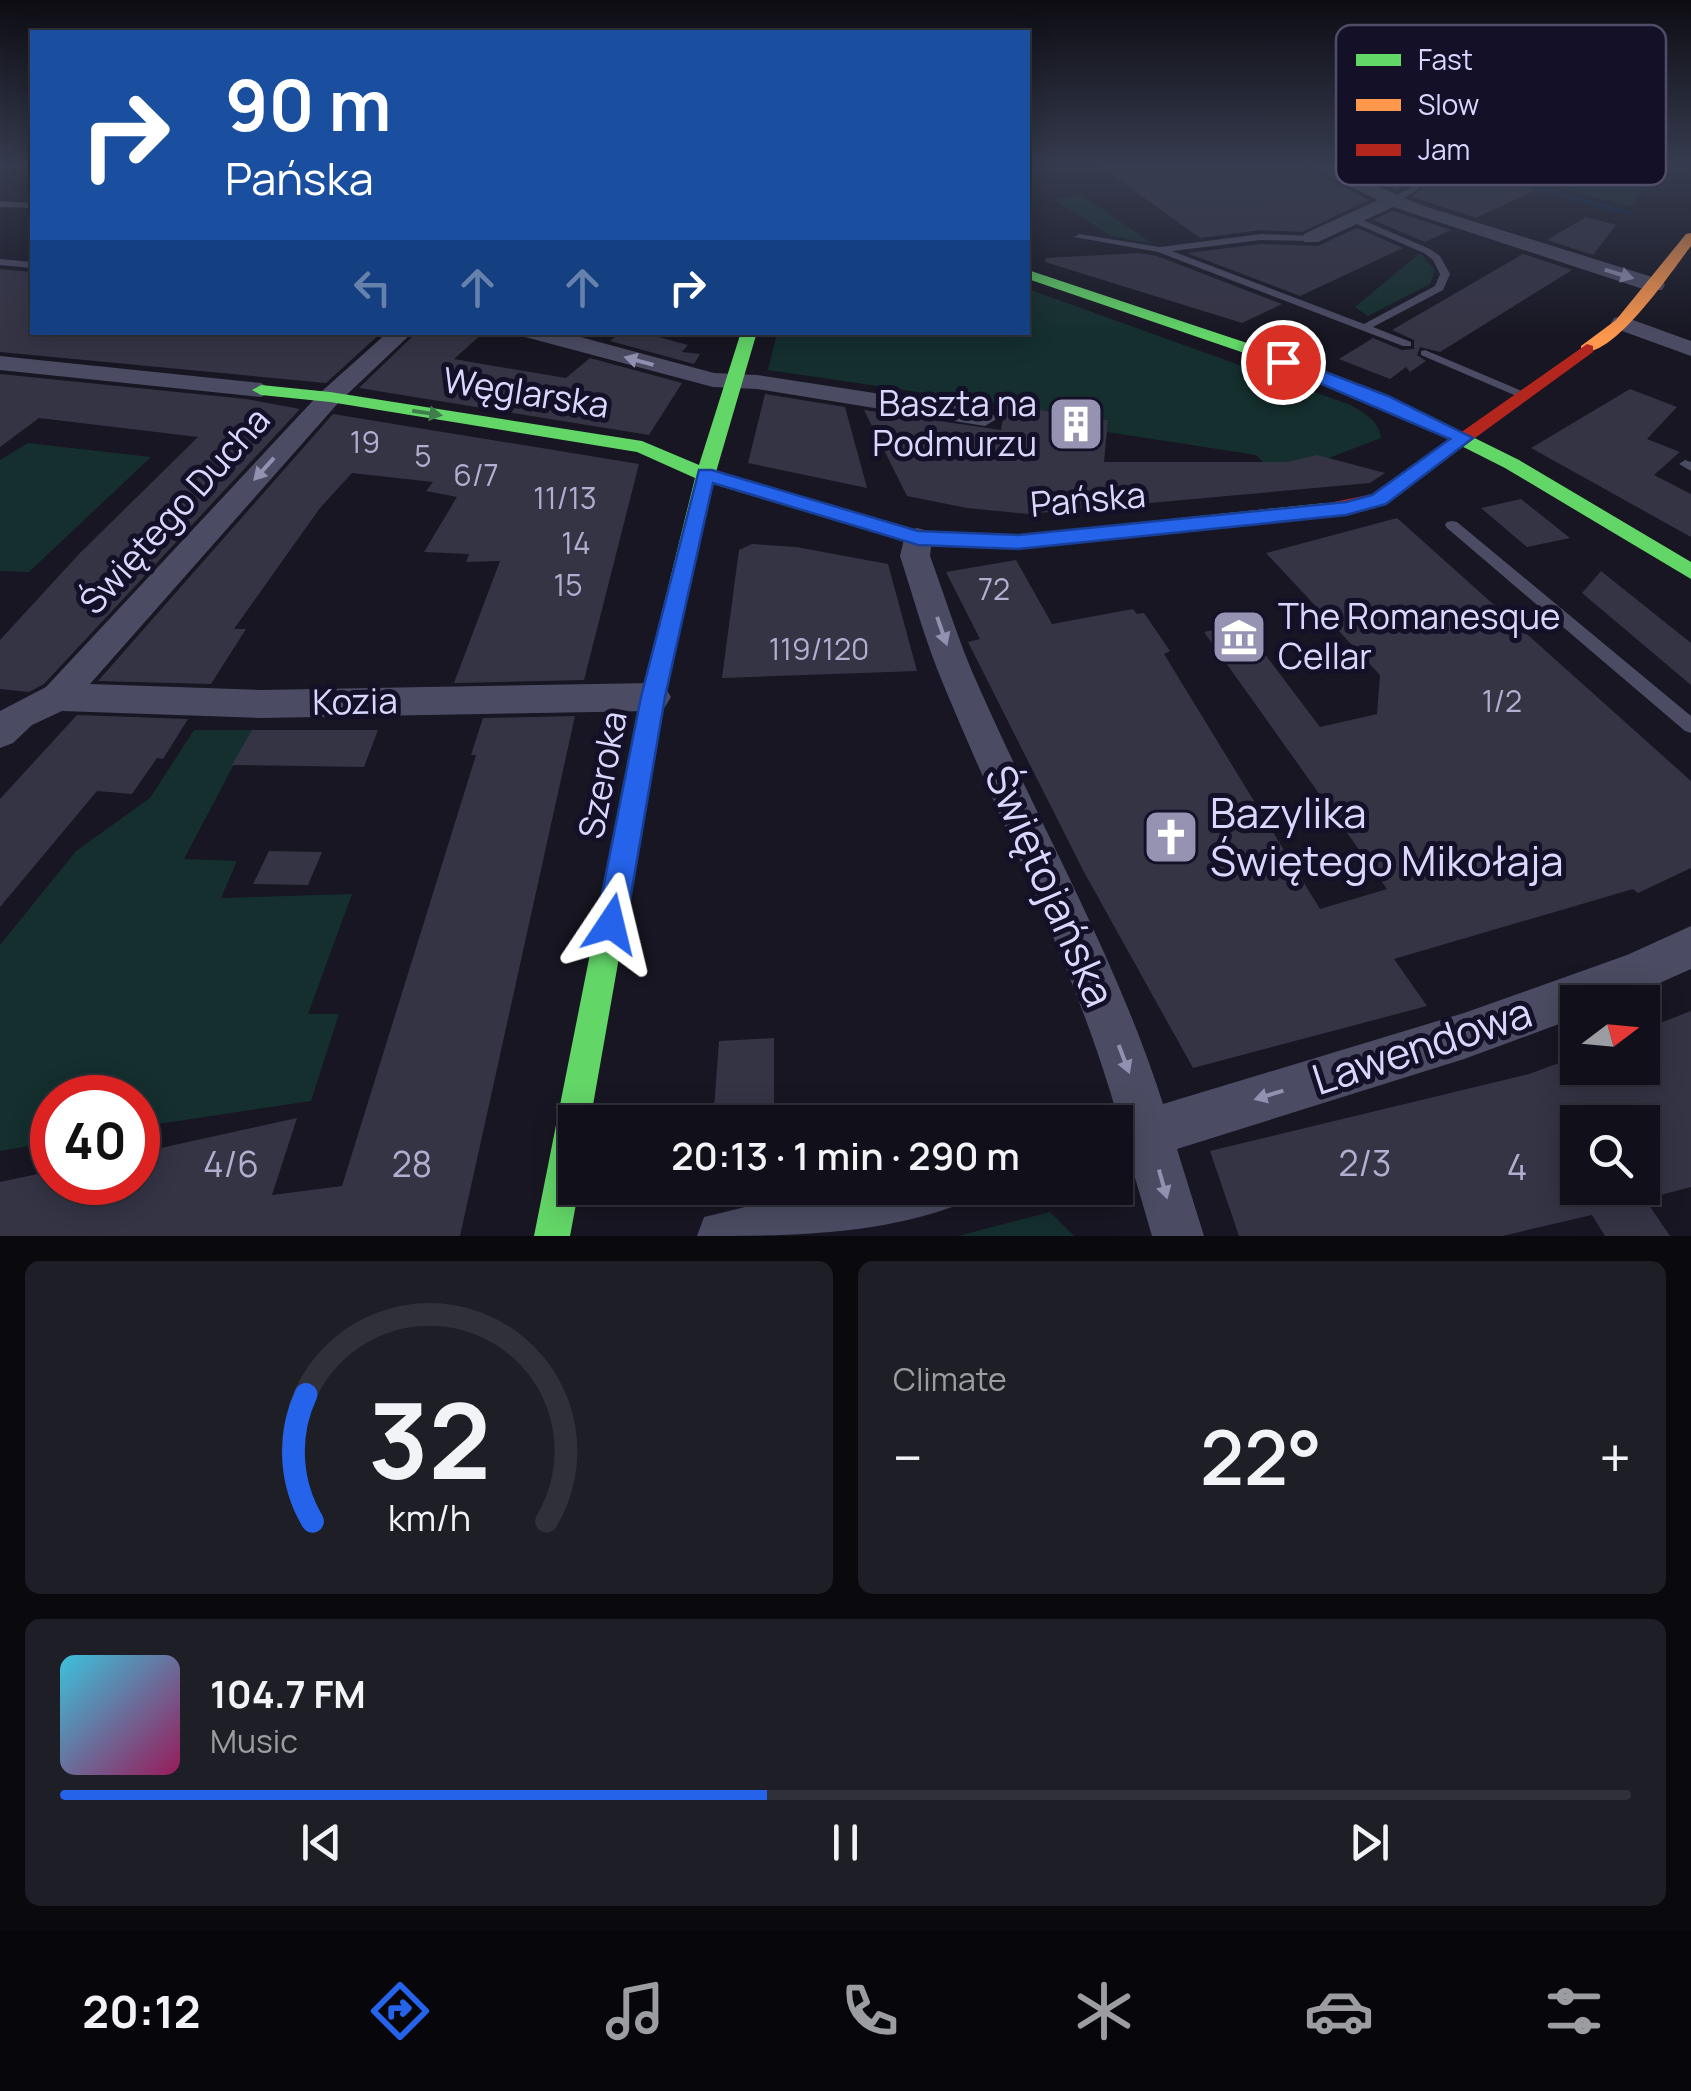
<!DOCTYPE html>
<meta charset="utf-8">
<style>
:root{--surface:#11101a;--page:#1e1e27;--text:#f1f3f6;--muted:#9c9da2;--line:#303039;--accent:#2563eb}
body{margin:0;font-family:Manrope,sans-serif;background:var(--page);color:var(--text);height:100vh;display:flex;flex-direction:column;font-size:38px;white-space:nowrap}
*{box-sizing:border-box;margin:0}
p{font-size:32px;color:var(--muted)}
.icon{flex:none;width:55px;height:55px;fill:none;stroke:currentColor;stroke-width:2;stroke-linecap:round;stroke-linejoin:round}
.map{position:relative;height:1236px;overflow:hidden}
.panel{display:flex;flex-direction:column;gap:25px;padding:25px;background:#09090e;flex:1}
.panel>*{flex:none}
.banner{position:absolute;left:30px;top:30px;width:1000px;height:305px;border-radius:0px;box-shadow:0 5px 25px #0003,0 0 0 2px var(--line);background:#1a4fa0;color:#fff;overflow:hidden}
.needle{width:65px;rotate:74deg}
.fabs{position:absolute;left:1560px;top:985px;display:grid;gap:20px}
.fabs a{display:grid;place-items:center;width:100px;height:100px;border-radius:0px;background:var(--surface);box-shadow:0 5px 25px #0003,0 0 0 2px var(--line);font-size:50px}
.speed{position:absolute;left:30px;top:1075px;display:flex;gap:20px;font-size:50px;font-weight:700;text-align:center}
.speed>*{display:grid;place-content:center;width:130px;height:130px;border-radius:50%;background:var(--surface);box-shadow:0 5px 25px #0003,0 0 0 2px var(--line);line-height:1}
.speed .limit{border:15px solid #d22;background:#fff;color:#111}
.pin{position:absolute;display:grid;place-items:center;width:85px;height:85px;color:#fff;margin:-42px;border:5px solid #fff;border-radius:50%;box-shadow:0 2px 10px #0007}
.me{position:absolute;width:110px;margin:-55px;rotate:10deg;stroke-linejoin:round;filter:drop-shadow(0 0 8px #0008)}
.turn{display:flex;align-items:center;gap:35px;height:210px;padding:0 30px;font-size:45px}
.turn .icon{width:130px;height:130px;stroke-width:2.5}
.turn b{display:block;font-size:70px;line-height:85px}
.lanes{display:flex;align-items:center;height:95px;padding:0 30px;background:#0003;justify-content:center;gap:50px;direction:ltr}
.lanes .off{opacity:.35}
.big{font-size:75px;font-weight:600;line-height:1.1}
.panel .card{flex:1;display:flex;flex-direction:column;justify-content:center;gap:15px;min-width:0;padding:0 35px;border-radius:15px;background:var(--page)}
.panel .dial{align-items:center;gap:0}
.dial svg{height:260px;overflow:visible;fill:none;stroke:var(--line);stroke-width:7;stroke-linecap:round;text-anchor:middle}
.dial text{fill:var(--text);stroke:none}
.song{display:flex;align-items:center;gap:30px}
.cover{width:120px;height:120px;border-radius:15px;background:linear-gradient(135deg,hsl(190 70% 55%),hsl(330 70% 35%))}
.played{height:10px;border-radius:5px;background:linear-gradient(90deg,var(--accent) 45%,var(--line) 45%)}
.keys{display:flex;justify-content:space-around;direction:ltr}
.heat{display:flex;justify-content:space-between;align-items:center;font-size:55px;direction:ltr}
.panel .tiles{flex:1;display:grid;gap:25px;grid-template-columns:1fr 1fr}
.card:last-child{grid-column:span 2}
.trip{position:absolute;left:558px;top:1105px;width:575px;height:100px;border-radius:0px;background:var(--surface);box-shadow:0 5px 25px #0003,0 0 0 2px var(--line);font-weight:600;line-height:100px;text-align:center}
.tabs{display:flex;height:160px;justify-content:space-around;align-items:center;background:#07060a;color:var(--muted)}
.tabs .icon{width:70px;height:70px}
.tabs .selected{color:var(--accent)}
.tabs b{font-size:45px;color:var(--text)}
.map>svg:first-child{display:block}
.green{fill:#142f2e}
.water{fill:#0b2244}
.building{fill:#353445;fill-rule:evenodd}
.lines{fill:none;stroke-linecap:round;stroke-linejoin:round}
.lane{fill:#4b4b63;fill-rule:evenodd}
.street{fill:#4b4b63;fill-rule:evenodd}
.fast{fill:#63d668;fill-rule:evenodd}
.slow{fill:#ff974d;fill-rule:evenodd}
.jam{fill:#b3261e;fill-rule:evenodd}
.oneway{fill:#9291b1}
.oneway2{fill:#3f7d4b}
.route{fill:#2563eb;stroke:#184099;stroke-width:2.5}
.labels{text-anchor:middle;stroke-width:10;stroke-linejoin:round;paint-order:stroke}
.number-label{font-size:30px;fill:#b1aed0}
.street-label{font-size:35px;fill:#dad7ff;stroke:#131028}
.poi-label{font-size:35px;fill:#dad7ff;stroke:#131028;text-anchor:end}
.near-number-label{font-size:35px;fill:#b1aed0}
.near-poi-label{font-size:42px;fill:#dad7ff;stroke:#131028;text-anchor:start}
.near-street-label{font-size:42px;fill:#dad7ff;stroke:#131028}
.key{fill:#131028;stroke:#4f4c68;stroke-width:2.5}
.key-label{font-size:28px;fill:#dad7ff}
</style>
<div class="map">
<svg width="1691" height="1236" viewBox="0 0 1691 1236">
<rect width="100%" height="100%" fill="#171622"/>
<path class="green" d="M1468,164H1606L1656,178L1630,207Z
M1080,195L1086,198L1153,244L1111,236L1055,200Z
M1420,253L1435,270L1430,284L1368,316L1355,307Z
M1028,289L1348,404C1362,411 1380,421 1381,438L1300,469L1263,462L1256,455L1107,432L1108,420L768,370L777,333L1028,332Z
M28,443L151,457L29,572L0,571V460Z
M194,730H252L184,859L237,861L221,898L352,894L308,1014H339L311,1101L138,1127V1098H52V1142L0,1151V945L76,851L150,798Z
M1050,1212L1074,1236H958Z"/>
<path class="water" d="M1439,164H1461L1634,212L1628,215Z"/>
<path class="building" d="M1097,164H1299L1369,200L1302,232L1261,230L1200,238Z
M1337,164H1427L1397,190Z
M1444,165L1458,169L1535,190L1476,218L1412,197Z
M1393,211L1451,230L1425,242L1373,220Z
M1586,217L1616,225L1593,255L1547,240Z
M1357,228L1403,248L1300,296L1187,253L1261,244L1318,246Z
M1140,253L1157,256L1282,304L1242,323L1045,262L1046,258Z
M1523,254L1572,270L1440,352L1420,347L1417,355L1426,361L1410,372L1406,367L1390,379L1339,359L1373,338L1402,350L1414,349V340L1392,330Z
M0,269L32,272V332H382L326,383L0,352Z
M417,332H484L454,359L488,365L566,378L590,358L682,383L649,435L359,388Z
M621,332H640L688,345L682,352L700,354L694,364L610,341Z
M0,374L246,399L300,409L44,684L29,692L0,689V640L80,553L198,437L39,418L0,447Z
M1630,389L1677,407L1647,439L1680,452L1654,475L1691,494V537L1531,448Z
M765,394L845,407L867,488L748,463Z
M1005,405L1108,420L1104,462H1287L1317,455L1385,473L1370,483L1028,514L967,508L907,496L864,410L1001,430Z
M333,414L639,464L584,680L454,683L500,561L466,562L469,554L424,552L457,497L426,491L433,482L352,473L320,508L234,629H246L211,684L98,681Z
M1521,499L1570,538L1527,547L1481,508Z
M1397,518L1691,781V868L1638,893L1633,889L1394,959L1427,1006L1193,1068L1084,872L968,642L980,639L946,572L1016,560L1052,624L1133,609L1137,614L1144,613L1170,651L1164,654L1320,909L1387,889L1204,632L1242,624L1320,727L1377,714L1380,675L1266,553Z
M752,544L796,547L888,564L917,671L722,678L739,550Z
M1601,571L1691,643V685L1582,593Z
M77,715L188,719L163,759L157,758L132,794L97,791L0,907V799Z
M575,716L460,1236H0V1182L52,1171V1182H138V1153L297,1118L272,1195L342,1186L476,755H471L483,718Z
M252,730H378L364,767L232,765Z
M269,851L322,852L308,885L253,884Z
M1691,1011V1187L1653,1197V1200L1647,1202L1670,1236H1605L1592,1215L1502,1236H1239L1210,1151L1529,1074L1578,1056V1068H1642V1030ZM1578,1122H1642V1188H1578Z
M774,1038V1122H713L719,1041Z"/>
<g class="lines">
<path class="lane" d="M1432,164H1441C1426,182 1413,198 1390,202V198L1409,189Z
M0,165H32V169H0Z
M0,201L32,203V208L0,207Z
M1352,218H1358L1430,249L1440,256L1450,274L1443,290L1373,327L1411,342V346H1403L1158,252L1074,237L1079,234L1160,247L1261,234L1314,236L1316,238L1311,241L1261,240L1172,251L1364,324L1435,286L1440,274L1433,260L1424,253L1352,222Z
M0,259L32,262V268L0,265Z
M1425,350L1529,394L1531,396L1525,399L1521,398L1421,355V351Z
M1685,460L1691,462V471L1679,464Z
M1452,521L1457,522L1691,716V733L1685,731L1447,528L1445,525L1447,522Z"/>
<path class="street" d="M1303,164H1327L1421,205L1662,280L1665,285L1662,290H1646L1393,207L1318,242H1304V234L1378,200Z
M1622,316L1691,341V356L1614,328L1611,323L1614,318Z
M388,332H413L339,402L90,684L261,690L653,683L665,687L671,697L665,707L653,711L261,718L62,711L32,725L13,743L0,748V711L46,687L321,392Z
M522,332H562L714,373L757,375L985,410L998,418L985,426L757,389L713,387L525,337Z
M0,356L261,383L273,390L261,397L0,370Z
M917,528L928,531L932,538L930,556C946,599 959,643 978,685C1039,824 1117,959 1163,1104L1464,1013L1627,955L1691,926V969L1617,1002H1578V1017L1464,1059L1177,1149L1204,1236H1152L1131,1164L1115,1169V1122H1107L1118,1118C1076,969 1003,829 944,686C926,644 914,599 900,556L906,531Z
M823,1188H963L955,1206C872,1236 784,1236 697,1236L704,1217Z"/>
<path class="fast" d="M1028,270L1268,350L1406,404L1519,460L1691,562V579L1505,468L1394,412L1256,357L1028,279Z
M741,332H757L716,472L917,531L1017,535L1326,503L1336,510L1326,517L1017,549L917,545L713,484L665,697L590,1122H575V1188H579L570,1236H534L641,697L695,478L637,452L330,402L261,395L252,390L261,385L330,392L642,441L699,465Z"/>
<path class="slow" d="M1691,233V246C1671,272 1615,357 1581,352V346L1616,320L1686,234Z"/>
<path class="jam" d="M1587,344L1593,346V352L1386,503L1326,517L1316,510L1319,505L1373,494Z"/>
</g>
<defs><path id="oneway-solid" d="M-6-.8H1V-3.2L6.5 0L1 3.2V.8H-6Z" transform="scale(2.5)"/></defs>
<g class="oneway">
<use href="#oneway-solid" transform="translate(1619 274) rotate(17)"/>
<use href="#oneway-solid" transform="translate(639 361) rotate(-165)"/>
<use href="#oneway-solid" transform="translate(264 469) rotate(132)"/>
<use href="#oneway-solid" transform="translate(942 631) rotate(71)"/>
<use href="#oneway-solid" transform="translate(1124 1059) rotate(69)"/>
<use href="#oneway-solid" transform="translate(1269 1095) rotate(163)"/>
<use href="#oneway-solid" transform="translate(1163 1184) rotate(74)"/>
</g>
<use class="oneway2" href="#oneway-solid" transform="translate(427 413) rotate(9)"/>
<linearGradient id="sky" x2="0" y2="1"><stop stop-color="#0d0c13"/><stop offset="0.49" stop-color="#363c4f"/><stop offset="1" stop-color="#363c4f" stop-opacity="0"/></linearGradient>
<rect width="1691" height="337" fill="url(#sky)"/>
<path class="route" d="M1277,358H1289L1388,396L1473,438L1386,504L1346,515L1018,549L918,545L713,483L665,697L626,924L621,934L611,939L600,934L596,924L641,697L699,470H712L918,531L1018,535L1346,502L1372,495L1450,439L1277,365Z"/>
<defs>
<g id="building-square" transform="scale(2.875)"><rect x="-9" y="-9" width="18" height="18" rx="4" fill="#9693b2" stroke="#131028"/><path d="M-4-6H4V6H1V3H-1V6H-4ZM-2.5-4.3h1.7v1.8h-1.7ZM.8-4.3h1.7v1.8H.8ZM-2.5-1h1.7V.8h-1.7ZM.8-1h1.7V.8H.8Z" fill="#fff"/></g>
<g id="museum-square" transform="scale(2.875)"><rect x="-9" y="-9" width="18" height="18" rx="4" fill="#9693b2" stroke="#131028"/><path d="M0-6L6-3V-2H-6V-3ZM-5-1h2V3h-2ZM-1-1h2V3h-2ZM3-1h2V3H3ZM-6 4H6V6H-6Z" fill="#fff"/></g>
<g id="church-square" transform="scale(2.875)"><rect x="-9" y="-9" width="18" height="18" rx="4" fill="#9693b2" stroke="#131028"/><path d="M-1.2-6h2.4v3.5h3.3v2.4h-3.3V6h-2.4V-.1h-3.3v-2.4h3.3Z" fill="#fff"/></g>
</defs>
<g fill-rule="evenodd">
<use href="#building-square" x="1076" y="424"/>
<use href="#museum-square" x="1239" y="637"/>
<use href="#church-square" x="1171" y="837"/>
</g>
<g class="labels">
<g class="number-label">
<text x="365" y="453">19</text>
<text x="423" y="467">5</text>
<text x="476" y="486">6/7</text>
<text x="565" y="509">11/13</text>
<text x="576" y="554">14</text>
<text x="568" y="596">15</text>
<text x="994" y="600">72</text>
<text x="819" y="660">119/120</text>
<text x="1502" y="712">1/2</text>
</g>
<g class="street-label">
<text transform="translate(526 393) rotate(9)" y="12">Węglarska</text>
<text transform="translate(1088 500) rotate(-5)" y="12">Pańska</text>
<text transform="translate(175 511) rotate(-48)" y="12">Świętego Ducha</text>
<text transform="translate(355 702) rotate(-1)" y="12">Kozia</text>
<text transform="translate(603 775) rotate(-79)" y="12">Szeroka</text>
</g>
<g class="poi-label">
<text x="1037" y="416">Baszta na<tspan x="1037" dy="40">Podmurzu</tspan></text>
<text x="1278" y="629" text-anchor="start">The Romanesque<tspan x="1278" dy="40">Cellar</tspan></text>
</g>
<g class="near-number-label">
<text x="1365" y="1176">2/3</text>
<text x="231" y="1177">4/6</text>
<text x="412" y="1177">28</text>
<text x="1517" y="1180">4</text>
</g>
<g class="near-poi-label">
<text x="1210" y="828">Bazylika<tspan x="1210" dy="48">Świętego Mikołaja</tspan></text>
</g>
<g class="near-street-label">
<text transform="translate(1050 886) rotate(66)" y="15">Świętojańska</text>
<text transform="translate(1422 1046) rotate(-18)" y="15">Lawendowa</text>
</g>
</g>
<rect x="1336" y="25" width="330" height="160" rx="15" class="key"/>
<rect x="1356" y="54" width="45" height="12" fill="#63d668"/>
<rect x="1356" y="99" width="45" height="12" fill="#ff974d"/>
<rect x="1356" y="144" width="45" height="12" fill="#b3261e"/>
<g class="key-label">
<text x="1418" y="70">Fast</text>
<text x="1418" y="115">Slow</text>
<text x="1418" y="160">Jam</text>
</g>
</svg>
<div class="fabs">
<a><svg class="needle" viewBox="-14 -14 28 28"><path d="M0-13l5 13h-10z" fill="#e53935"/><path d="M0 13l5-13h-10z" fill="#9c9da2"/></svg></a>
<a><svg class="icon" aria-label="search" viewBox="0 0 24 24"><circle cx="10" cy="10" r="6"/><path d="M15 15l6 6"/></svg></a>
</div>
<div class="speed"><div class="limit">40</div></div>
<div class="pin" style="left:1283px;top:362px;background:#d93025"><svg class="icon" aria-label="arrive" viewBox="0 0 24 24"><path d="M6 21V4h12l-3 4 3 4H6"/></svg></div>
<svg class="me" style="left:611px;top:924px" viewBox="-20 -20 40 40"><path d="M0-17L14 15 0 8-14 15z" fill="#2563eb" stroke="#fff" stroke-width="4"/></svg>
<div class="trip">20:13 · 1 min · 290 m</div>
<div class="banner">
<div class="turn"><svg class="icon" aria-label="right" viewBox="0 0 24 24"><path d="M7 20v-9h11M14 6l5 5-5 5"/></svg><div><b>90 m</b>Pańska</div></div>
<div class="lanes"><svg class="icon off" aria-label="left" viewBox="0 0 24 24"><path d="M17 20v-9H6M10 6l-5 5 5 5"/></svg><svg class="icon off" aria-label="ahead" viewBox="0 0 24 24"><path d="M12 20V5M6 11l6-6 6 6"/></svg><svg class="icon off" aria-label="ahead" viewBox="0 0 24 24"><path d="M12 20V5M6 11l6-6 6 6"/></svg><svg class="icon" aria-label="right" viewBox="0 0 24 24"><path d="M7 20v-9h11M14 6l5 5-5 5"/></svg></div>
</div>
</div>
<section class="panel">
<div class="tiles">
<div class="card dial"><svg viewBox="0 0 100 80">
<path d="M14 69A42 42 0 1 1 86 69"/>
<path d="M14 69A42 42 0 0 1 12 30" stroke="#2563eb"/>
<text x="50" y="56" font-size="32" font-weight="700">32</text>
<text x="50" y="72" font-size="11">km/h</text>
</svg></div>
<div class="card"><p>Climate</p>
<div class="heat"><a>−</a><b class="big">22°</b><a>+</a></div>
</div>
<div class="card">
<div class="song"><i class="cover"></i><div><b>104.7 FM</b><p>Music</p></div></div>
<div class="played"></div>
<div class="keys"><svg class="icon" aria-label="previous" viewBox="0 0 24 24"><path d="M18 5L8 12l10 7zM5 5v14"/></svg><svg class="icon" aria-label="pause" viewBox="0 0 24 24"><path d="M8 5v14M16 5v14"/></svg><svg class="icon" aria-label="next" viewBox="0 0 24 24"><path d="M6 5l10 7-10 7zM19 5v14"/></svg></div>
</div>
</div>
</section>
<nav class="tabs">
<b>20:12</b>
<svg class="icon selected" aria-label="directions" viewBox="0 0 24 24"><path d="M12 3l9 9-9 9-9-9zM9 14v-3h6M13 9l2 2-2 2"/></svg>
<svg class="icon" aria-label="music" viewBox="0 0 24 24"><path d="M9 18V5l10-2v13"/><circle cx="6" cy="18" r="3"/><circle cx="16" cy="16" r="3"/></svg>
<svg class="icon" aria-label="phone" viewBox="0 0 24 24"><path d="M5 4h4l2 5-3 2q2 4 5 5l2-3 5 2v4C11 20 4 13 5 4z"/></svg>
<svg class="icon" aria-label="climate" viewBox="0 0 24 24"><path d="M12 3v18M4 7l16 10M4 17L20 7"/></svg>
<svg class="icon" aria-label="car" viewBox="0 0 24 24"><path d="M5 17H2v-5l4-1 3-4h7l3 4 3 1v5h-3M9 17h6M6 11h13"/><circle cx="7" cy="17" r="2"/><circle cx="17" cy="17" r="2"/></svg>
<svg class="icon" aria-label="filters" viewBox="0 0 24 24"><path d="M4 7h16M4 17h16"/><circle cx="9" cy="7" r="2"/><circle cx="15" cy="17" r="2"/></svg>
</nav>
